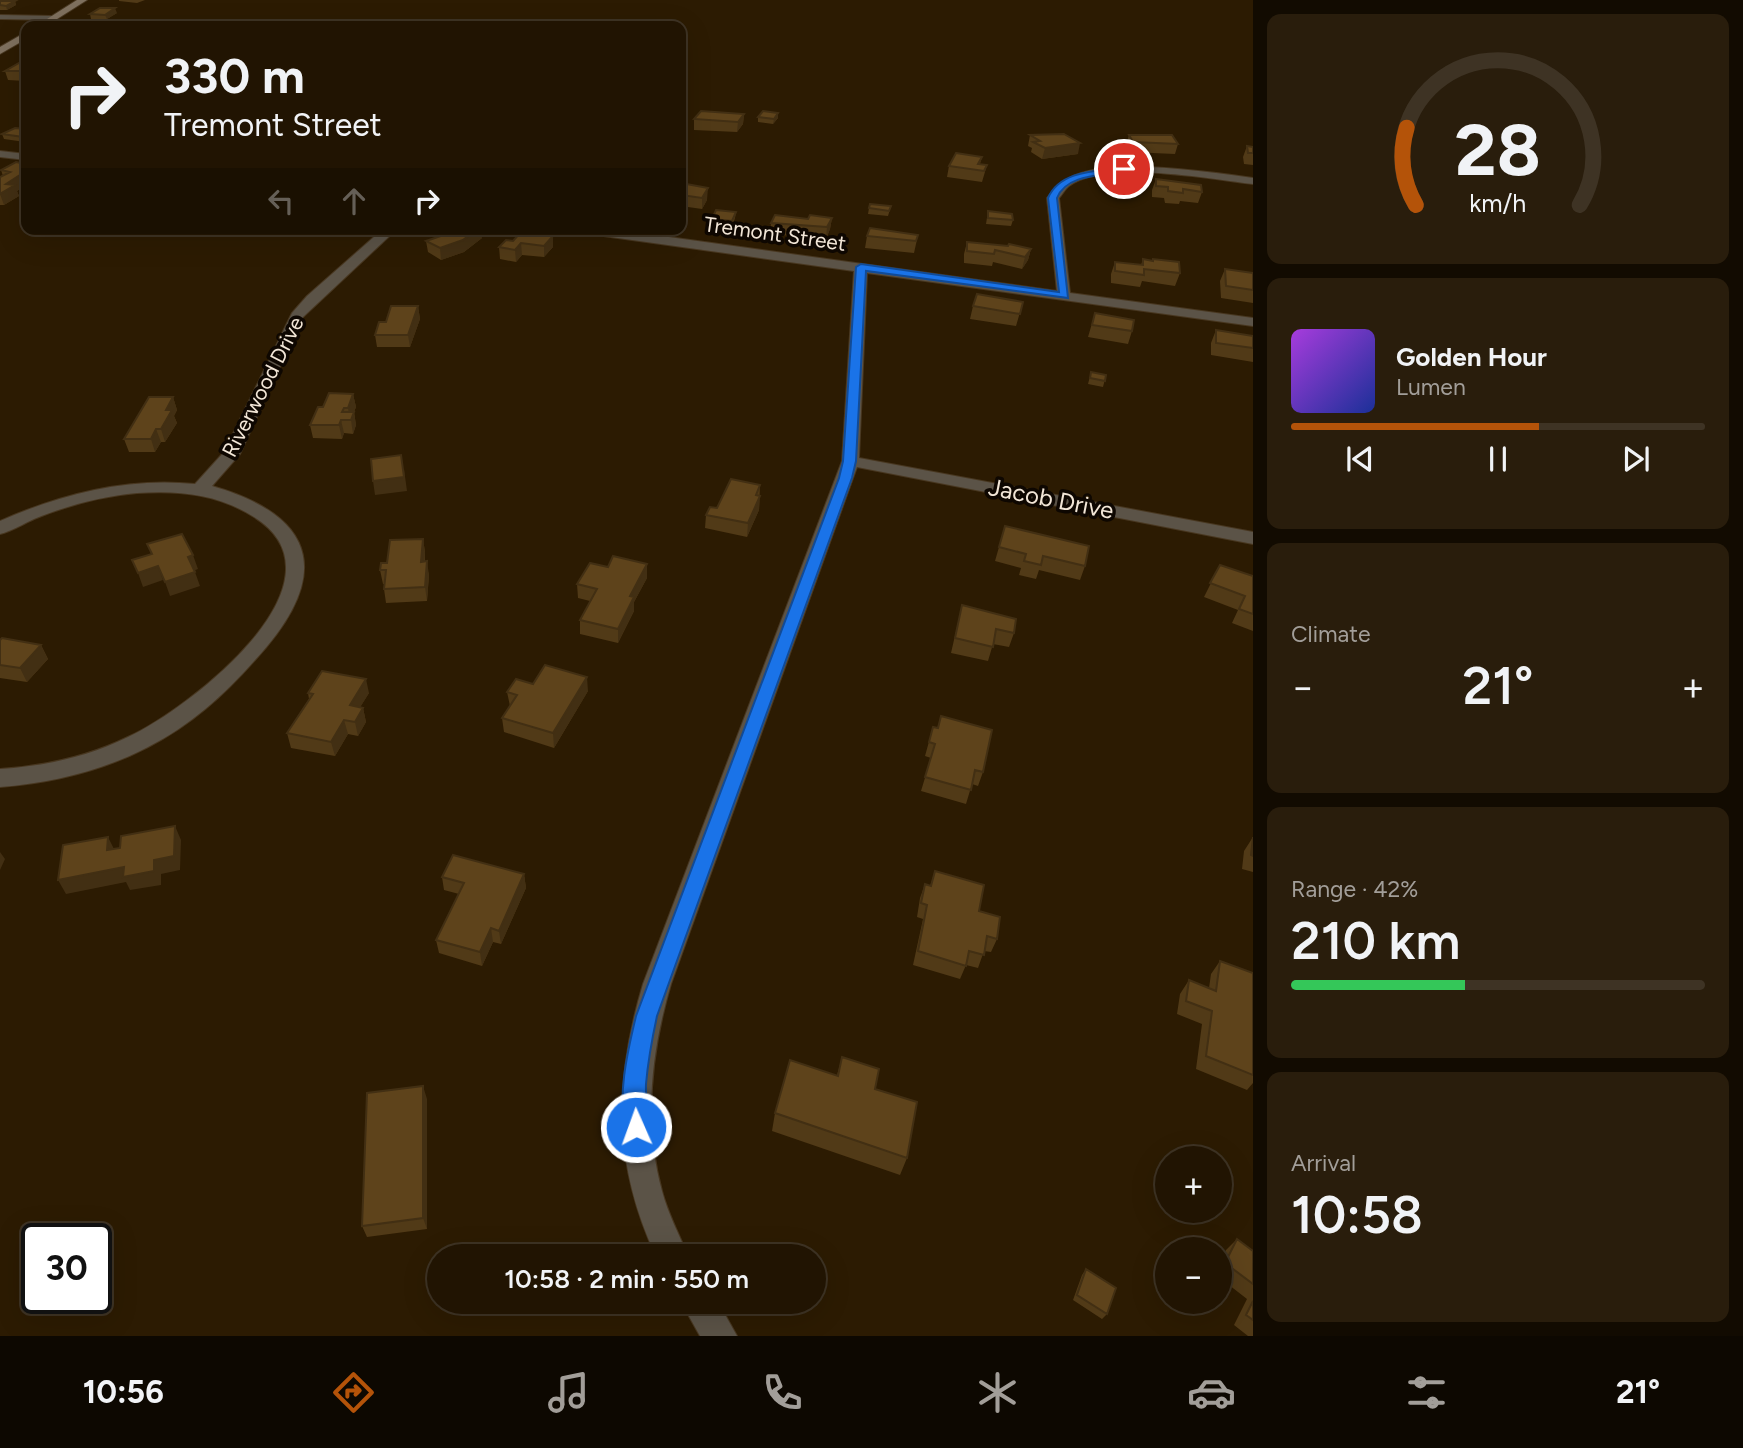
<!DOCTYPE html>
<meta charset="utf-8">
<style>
:root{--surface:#211402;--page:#291d0c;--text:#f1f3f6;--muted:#a29e99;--line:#3e3324;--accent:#b45309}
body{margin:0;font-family:Figtree,sans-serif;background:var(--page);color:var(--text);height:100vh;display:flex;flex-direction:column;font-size:26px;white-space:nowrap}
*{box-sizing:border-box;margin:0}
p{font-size:23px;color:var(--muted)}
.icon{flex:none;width:38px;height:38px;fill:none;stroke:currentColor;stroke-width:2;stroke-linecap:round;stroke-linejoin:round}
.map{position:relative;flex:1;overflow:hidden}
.side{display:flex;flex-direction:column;gap:14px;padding:14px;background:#120b01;width:490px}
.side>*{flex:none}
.top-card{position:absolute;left:21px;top:21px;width:665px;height:214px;border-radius:14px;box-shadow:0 7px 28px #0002,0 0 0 2px var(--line);background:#211402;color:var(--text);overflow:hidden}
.controls{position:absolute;left:1155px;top:1146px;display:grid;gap:14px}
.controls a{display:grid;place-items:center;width:77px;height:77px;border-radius:50%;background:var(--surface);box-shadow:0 7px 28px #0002,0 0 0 2px var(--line);font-size:35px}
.speed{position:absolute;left:21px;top:1223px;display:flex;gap:14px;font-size:35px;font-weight:700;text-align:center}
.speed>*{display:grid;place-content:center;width:91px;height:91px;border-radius:50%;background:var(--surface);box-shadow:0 7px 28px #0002,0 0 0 2px var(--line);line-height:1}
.speed .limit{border:4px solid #111;border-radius:10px;background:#fff;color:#111}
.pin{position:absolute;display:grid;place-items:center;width:60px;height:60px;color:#fff;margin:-30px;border:4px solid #fff;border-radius:50%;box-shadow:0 2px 7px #0007}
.me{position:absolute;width:77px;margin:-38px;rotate:358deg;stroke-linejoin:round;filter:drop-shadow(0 0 5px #0008)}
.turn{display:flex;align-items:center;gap:24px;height:147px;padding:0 28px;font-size:32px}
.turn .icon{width:91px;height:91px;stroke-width:2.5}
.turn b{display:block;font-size:49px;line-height:60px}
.lanes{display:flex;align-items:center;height:66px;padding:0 28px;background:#0003;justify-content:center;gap:35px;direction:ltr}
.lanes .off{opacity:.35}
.big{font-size:52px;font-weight:600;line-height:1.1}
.side .tile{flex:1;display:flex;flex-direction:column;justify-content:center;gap:10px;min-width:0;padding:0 24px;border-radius:14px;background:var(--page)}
.side .dial{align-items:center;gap:0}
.dial svg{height:182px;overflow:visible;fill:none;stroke:var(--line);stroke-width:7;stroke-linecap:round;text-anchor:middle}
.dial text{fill:var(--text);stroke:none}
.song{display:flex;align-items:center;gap:21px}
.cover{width:84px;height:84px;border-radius:10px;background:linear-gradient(135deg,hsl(280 70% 55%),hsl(230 70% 35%))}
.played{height:7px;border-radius:4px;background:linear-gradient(90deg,var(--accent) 60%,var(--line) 60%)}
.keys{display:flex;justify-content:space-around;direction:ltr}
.heat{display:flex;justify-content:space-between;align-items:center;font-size:38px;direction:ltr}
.charge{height:10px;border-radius:5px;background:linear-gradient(90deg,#34c759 42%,var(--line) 0)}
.trip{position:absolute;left:427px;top:1244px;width:399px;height:70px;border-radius:35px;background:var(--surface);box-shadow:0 7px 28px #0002,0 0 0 2px var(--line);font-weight:600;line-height:70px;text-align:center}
.tab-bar{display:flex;height:112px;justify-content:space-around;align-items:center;background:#0d0801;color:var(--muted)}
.tab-bar .icon{width:49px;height:49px}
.tab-bar .active{color:var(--accent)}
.tab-bar b{font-size:32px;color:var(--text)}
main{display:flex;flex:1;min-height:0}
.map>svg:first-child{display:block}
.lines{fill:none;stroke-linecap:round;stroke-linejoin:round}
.street-casing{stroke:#483720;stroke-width:2}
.secondary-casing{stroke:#483720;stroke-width:2}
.street{fill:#5b5347;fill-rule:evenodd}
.secondary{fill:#7e705e;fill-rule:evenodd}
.wall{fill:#513a17}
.shaded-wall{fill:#422f13}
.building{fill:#5e431b;stroke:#422f13;stroke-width:2}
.route{fill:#1a73e8;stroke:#114b97;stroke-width:2}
.labels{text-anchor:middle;stroke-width:7;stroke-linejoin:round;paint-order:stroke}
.far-street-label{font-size:21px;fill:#f2e6d7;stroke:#0e0701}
.street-label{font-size:24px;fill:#f2e6d7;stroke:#0e0701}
</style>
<main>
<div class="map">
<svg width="1253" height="1336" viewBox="0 0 1253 1336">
<rect width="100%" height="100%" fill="#2c1b02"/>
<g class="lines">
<g class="street-casing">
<path id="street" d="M0,15L53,16L57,18L53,20L0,19Z
M0,151L26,154V160L0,157Z
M1114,166C1161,166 1206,171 1253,178V184C1211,179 1104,159 1069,186C1065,189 1062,195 1059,198L1070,293L1253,318V326L867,273L859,458L1253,532V544L857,467L671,984C651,1052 643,1122 662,1191C668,1214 679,1234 688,1256H656C613,1164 614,1081 643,984L842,461L854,271L582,233L576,229H611L1057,291L1047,198C1066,173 1084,171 1114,166Z
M383,229H397L303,317L240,454L212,486C323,518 329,580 255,660C223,696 191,725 148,747C102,771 51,783 0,787V769C45,766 87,757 128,737C187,710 356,581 254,517C218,494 179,490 137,493C102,496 66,506 34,519C23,524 12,531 0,534V521C61,494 128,477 195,484L224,452L292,313L307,296Z
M681,1302H718L737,1336H700Z"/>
</g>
<g class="secondary-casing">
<path id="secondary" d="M77,0H87L46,26H36Z
M26,32V39L0,54V47Z"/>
</g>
<use href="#street" class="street"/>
<use href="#secondary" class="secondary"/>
</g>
<path class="wall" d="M119,0H145L137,3L119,1Z
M0,1H15L16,5L7,10H0Z
M117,13L107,19H91L90,14Z
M26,59L25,81L8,80L5,71Z
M701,111L744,114L743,124L737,132L694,130V119Z
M778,113V118L773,124L758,122V117Z
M26,129L25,142L4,139L2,134Z
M1030,135L1078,154L1042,159L1031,152L1032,148L1028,146Z
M1129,135L1178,144L1175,154L1130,152L1126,145Z
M1247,146L1253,147V165L1244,164L1243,157Z
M982,157L980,164L987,165L982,182L947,177L949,166Z
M26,164V185L17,191L19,196L4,205H0V177L3,176L1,170Z
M1156,179L1202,192L1198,203L1180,201L1179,204L1165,203L1164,198L1152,197V190Z
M681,183L707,200L702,209L681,206Z
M891,206L888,216L868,214L869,208Z
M988,211L1013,220L1011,226L986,224Z
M736,212L735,218L732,227L712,225V219Z
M832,218L830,229L826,239L770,234L771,223Z
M293,229H327L320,235L293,231Z
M918,235L914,253L865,248L867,236Z
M482,238L464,252L441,260L428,252L426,241Z
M506,240L553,247L544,257L522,255L516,262L500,259L499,247Z
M967,242L1031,249L1028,260L1022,269L993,262L992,266L964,263V254Z
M1143,259L1152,261L1153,259L1180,273L1175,286L1142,281L1140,287L1111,283V274L1115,262L1141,265Z
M1225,269L1253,273V303L1221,298L1220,281Z
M1023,302L1016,326L970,319L973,306Z
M418,306L420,319L410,347H377L375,335L386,322Z
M1095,313L1132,331L1128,344L1088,337Z
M1216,330L1253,336V362L1211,355V343Z
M1091,372L1106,375L1103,387L1088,384Z
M353,394L356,407L354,412L356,425L353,434L344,433L342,439L313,438L310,425L323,407Z
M173,397L177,410L174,416L177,423L165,442H161L155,452H129L124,439Z
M760,485L759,510L747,537L705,528L706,515Z
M1005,526L1085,566L1080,580L1039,570L1036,579L1019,575L1021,568L995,561Z
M423,539L425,552V561L429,575L427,601L386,603L384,589V584H383L380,570L387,563Z
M1220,565L1253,576V631L1232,623L1238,610L1204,597Z
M647,578L634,602V611L618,643L580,634V620L590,601L578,598L577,584Z
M962,605L1014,633L1009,647L993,644L988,661L951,653Z
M0,640L41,645L48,659L27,682L0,678Z
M533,684L588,691L554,748L504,732L502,718L510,706L507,692Z
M308,693H369L360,707L363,708L366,722L358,736L348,734L335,756L291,748L287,733L309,699Z
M933,727L983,772L978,786L972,784L966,804L921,791L931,758L925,756Z
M1253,837V872L1242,869L1244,851Z
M935,871L979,911L997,939L991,952L984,951L978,968L966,965L960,979L913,965L923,919L917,917L920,898L925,884L930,886Z
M524,874L526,888L501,944L493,942L482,966L439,953L436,940L459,894L444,890L442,877Z
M1220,961L1253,973V1083L1247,1090L1196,1069L1202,1024L1177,1014L1180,994L1189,980L1209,988L1211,974Z
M842,1057L875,1089L907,1158L900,1175L772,1131L775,1113L837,1075Z
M427,1099V1229L367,1237L362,1226Z
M1237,1239L1253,1251V1336H1248L1234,1325L1247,1299L1220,1278V1262L1226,1250Z
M1086,1269L1107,1314L1102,1319L1073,1300L1082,1275Z"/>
<path class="shaded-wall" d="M15,1L16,5L7,10L6,6Z
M115,8L117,13L107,19L105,15Z
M26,68V80L25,81L22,71Z
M778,113V118L773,124L774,119Z
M744,114L743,124L737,132L738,122Z
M1080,143L1078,154L1042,159L1045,148Z
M26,171V185L17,191L19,196L4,205L0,194L6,184Z
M708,188L707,200L702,209V198Z
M832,218L830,229L826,239L827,227Z
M319,229H327L320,235Z
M477,229H481L482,238L464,252L441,260L440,248Z
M553,236V247L544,257V246Z
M521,243L522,255L516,262L515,250Z
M1031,249L1028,260L1022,269L1025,257Z
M418,306L420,319L410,347L408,335Z
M353,394L356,407L350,421L348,408Z
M173,397L177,410L174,416L177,423L165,442L161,429L166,410Z
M354,412L356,425L353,434L351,420Z
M341,420L344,433L342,439L339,425Z
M156,429L161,442L155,452L151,439Z
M404,469L407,491L375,495L373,481Z
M760,496L759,510L747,537L748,523Z
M423,539L425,552L424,576L421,562Z
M193,555L198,569L193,571L188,557Z
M427,561L429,575L427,601L425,587Z
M647,564V578L634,602V611L618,643V629L630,596Z
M158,566L163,580L143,587L138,573Z
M195,572L200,586L170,596L165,582Z
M41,645L48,659L27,682L20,668Z
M587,677L588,691L554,748L553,733Z
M366,679L369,693L353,719L350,705Z
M363,708L366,722L358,736L355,722Z
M344,720L348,734L335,756L331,742Z
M175,826L181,840L180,870L161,874V885L130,890L126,882L66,894L58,880L154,860Z
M108,837L115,851L107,850Z
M0,852L5,859L0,870Z
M524,874L526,888L501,944L499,931Z
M491,928L493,942L482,966L480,952Z
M423,1086L427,1099V1229L423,1218Z"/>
<path class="building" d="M0,1H15L6,6L0,5Z
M100,8H115L105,15L90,14Z
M26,59V68L22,71H5Z
M701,111L744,114L738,122L694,119Z
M763,111L778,113L774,119L758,117Z
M15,128L26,129V135L23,137L2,134Z
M1064,134L1080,143L1045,148L1033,142L1040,141L1030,135Z
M1129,135H1172L1178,144L1133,142Z
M1247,146L1253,147V153H1248Z
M956,153L982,157L978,164L987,165L984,171L949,166Z
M16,162L26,164V171L6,184L15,185L0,194V177L10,172L1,170Z
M1156,179L1201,185L1202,192L1183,189V193L1168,191V187L1156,186Z
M681,183L708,188L702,198L681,195Z
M870,204L891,206L889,211L869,208Z
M716,210L736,212L732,221L712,219Z
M988,211L1012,214L1013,220L988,218Z
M775,215L808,219L810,215L832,218L827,227L771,223Z
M870,228L918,235L916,241L867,236Z
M454,229H477L463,240L440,248L426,241L450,233Z
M521,232L553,236L544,246L521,243L515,250L499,247L506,240L513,241Z
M967,242L1008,246L1009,244L1031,249L1025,257L995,250L994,254L967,251Z
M1143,259L1153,261V259L1179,262L1180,273L1144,269V275L1115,271V262L1143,265Z
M1225,269L1253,273V290L1226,286Z
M977,294L1023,302L1020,314L973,306Z
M391,306H418L408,335H375L379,322H386Z
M1095,313L1134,320L1132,331L1092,325Z
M1216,330L1253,336V348L1216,343Z
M1091,372L1106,375L1105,381L1090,378Z
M329,393L353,394L348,408H344L342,412H354L351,420H341L339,425H310L318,407H323Z
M149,397H173L166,410H172L161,429H156L151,439H124Z
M401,455L404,477L373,481L371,459Z
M731,479L760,485L756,495L760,496L748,523L706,515L710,507L717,508Z
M1005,526L1089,546L1085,566L1043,556L1041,565L1024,561L1026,554L999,547Z
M182,534L193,555L188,557L195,572L165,582L158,566L138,573L132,560L152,554L147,544Z
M423,539L421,562L427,561L425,587L384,589L386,570H380L381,563H387L390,540Z
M613,556L647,564L630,596L634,597L618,629L580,620L597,589L577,584L590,563L608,567Z
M1220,565L1253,576V614L1239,609L1245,596L1210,583Z
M962,605L1016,619L1014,633L996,629L993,647L955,638Z
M2,638L41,645L20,668L0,665V640Z
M545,665L587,677L553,733L502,718L517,695L507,692L516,679L533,684Z
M322,671L366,679L350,705L363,708L355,722L344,720L331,742L287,733L313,694L308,693Z
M941,716L992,730L983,772L975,770L971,790L925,777L935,744L929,742L933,727L938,728Z
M175,826L174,856L154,860V871L123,877L124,867L58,880L63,845L108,837L107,850L120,848L121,836Z
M1253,837V856L1251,855Z
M453,855L524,874L499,931L491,928L480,952L436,940L464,883L442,877Z
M935,871L984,885L979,911L1000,917L997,939L987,936L984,955L969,951L966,966L918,951L927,905L921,903L925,884L931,886Z
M1220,961L1253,973V1075L1206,1056L1212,1011L1186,1001L1189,980L1216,991Z
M842,1057L879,1069L875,1089L917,1102L907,1158L775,1113L790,1060L838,1076Z
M423,1086V1218L362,1226L367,1093Z
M1237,1239L1253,1251V1284L1225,1263Z
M1086,1269L1116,1288L1107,1314L1077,1295Z
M1253,1301V1320L1246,1315Z"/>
<path class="route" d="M1124,167L1127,171C1105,176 1067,173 1057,198L1068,298L866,271L856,461L852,478L657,1016C652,1039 648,1061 646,1084C645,1101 651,1119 644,1135L636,1138L628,1135C615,1103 628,1049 636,1016L839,478L843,461L856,267L861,264L1059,292L1048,198C1060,170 1098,171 1124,167Z"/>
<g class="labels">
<g class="far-street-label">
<text transform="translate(775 234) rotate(8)" y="7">Tremont Street</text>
<text transform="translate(263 387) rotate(-63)" y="7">Riverwood Drive</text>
</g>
<g class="street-label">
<text transform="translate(1051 499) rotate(11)" y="8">Jacob Drive</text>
</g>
</g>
</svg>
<div class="controls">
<a>+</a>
<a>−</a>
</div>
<div class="speed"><div class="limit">30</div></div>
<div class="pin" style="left:1124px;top:169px;background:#d93025"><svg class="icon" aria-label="arrive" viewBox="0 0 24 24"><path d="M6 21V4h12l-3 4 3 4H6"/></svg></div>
<svg class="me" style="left:636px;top:1127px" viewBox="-20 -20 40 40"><circle r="17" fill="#1a73e8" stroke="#fff" stroke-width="3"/><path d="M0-11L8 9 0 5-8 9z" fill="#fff"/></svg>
<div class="trip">10:58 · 2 min · 550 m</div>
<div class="top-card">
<div class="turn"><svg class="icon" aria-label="right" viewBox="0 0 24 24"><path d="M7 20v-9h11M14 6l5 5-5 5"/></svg><div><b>330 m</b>Tremont Street</div></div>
<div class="lanes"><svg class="icon off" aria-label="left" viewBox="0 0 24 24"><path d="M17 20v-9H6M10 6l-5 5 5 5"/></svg><svg class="icon off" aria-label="ahead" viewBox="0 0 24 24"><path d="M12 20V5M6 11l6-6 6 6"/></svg><svg class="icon" aria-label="right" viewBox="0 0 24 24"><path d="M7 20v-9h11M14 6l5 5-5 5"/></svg></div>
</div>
</div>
<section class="side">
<div class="tile dial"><svg viewBox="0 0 100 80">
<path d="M14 69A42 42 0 1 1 86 69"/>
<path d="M14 69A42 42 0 0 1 10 35" stroke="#b45309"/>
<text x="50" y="56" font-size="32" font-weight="700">28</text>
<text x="50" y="72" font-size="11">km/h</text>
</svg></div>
<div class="tile">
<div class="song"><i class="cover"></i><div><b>Golden Hour</b><p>Lumen</p></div></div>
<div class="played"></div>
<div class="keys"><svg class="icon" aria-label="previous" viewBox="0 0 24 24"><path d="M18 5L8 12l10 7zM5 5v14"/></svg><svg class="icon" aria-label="pause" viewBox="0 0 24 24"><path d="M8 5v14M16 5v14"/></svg><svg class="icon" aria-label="next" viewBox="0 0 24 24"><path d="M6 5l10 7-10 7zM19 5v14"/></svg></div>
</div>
<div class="tile"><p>Climate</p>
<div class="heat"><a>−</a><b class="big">21°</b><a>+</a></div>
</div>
<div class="tile"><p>Range · 42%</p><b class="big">210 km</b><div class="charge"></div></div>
<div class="tile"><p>Arrival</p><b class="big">10:58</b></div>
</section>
</main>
<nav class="tab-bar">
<b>10:56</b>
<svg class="icon active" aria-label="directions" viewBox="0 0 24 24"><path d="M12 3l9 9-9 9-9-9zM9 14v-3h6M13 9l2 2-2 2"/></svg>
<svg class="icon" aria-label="music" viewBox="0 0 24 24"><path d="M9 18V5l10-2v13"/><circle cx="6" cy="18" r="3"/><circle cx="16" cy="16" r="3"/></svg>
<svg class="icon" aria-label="phone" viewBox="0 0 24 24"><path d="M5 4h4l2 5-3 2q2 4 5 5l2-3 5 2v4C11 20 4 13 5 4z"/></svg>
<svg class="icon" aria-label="climate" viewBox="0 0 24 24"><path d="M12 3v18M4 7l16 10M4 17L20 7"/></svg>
<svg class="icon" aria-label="car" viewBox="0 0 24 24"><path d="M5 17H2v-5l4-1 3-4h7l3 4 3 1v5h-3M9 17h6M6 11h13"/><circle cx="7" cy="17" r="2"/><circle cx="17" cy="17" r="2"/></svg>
<svg class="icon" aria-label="filters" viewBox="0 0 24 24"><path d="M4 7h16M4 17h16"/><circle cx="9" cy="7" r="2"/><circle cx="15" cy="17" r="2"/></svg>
<b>21°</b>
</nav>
